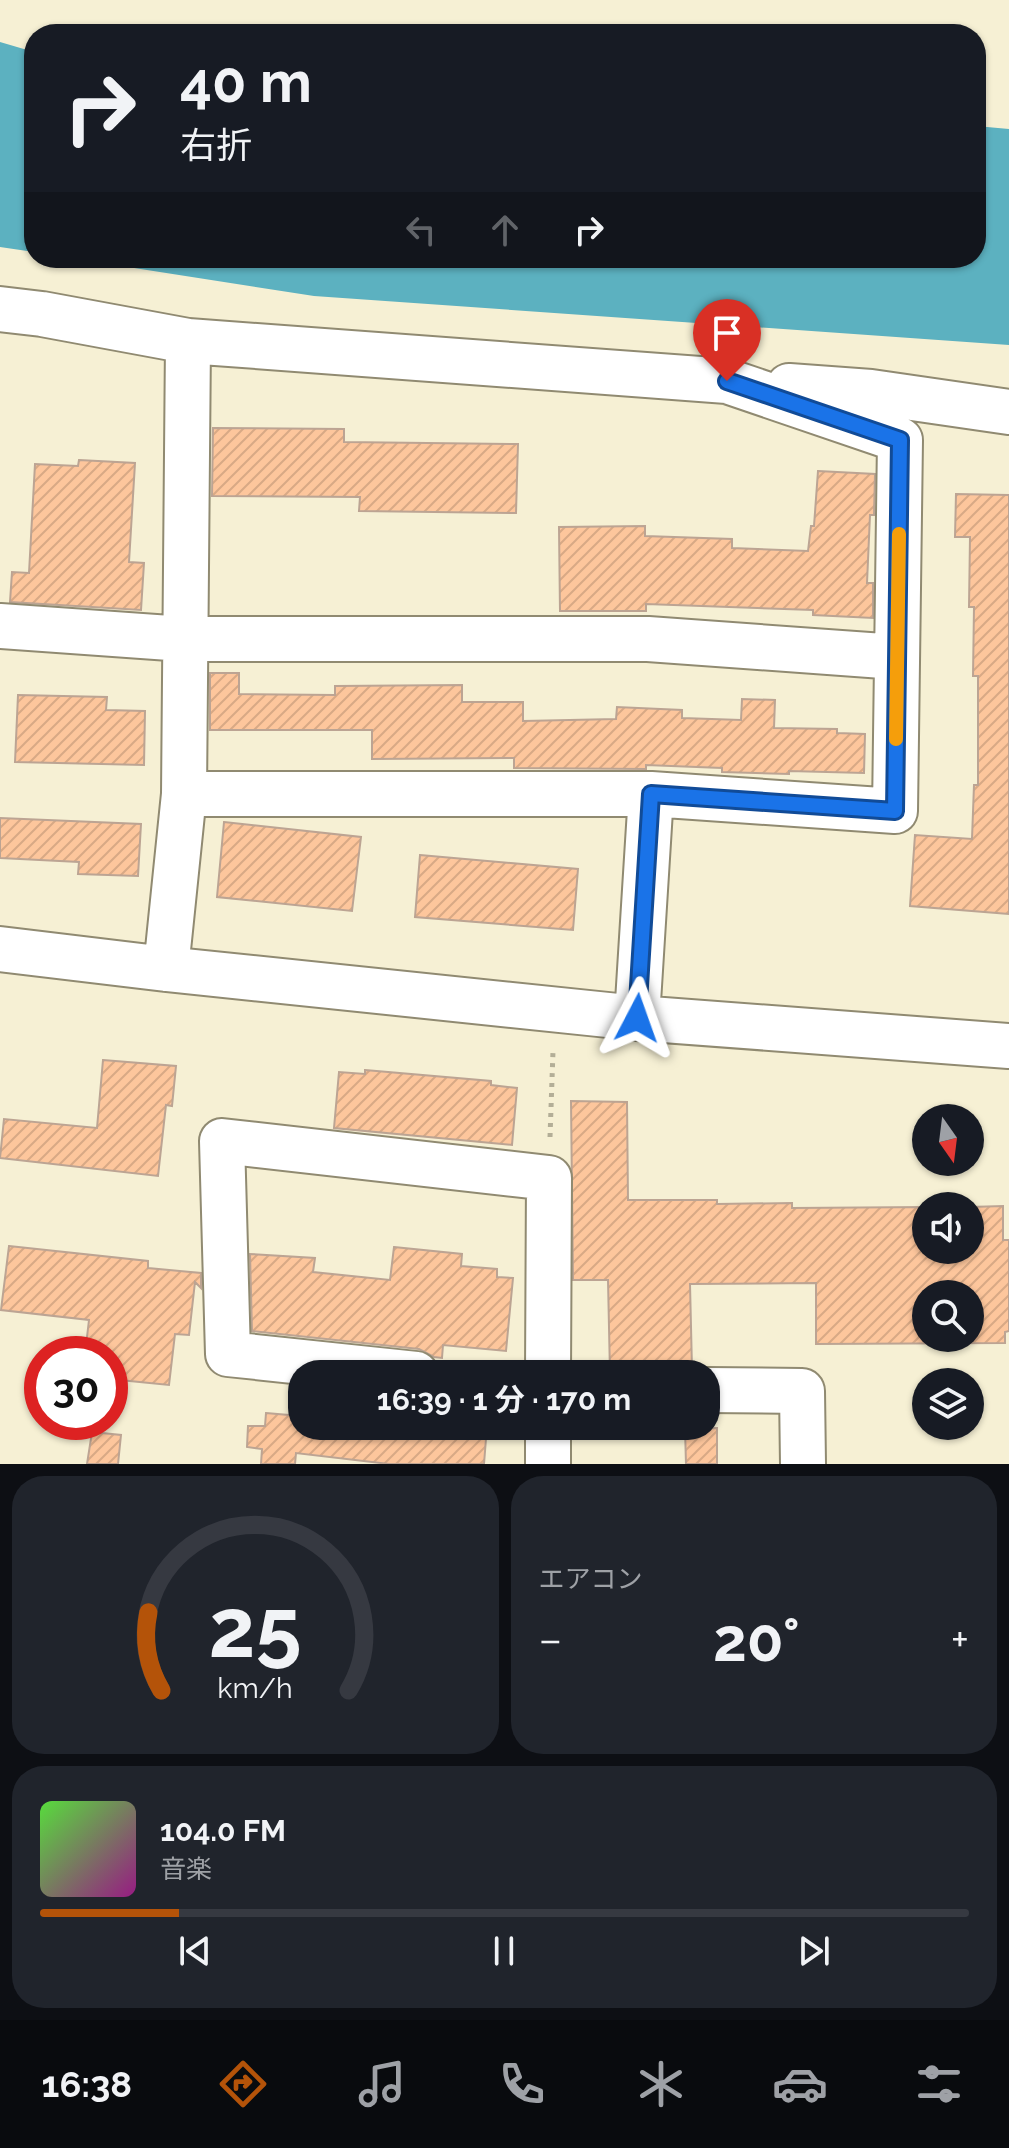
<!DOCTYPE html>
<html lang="ja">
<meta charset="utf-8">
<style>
:root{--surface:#171b24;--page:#20242c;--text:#f1f3f6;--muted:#9ea1a6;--line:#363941;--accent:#b45309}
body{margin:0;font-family:Raleway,"Noto Sans JP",sans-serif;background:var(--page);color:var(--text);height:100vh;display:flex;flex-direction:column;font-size:30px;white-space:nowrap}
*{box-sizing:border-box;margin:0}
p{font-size:26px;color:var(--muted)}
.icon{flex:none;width:44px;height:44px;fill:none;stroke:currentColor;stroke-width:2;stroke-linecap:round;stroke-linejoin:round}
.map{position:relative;height:1464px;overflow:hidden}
.side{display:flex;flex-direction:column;gap:12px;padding:12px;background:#0d0f14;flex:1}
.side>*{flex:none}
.banner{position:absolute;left:24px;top:24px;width:962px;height:244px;border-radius:32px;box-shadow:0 2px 6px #0004;background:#171b24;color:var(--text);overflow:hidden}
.needle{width:52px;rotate:166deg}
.tools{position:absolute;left:912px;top:1104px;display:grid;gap:16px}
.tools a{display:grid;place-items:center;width:72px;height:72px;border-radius:50%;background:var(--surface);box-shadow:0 2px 6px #0004;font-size:40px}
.speed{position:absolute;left:24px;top:1336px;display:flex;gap:16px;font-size:40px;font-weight:700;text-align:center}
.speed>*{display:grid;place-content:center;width:104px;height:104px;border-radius:50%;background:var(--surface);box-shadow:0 2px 6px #0004;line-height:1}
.speed .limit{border:12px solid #d22;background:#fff;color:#111}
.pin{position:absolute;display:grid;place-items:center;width:68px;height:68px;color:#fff;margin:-82px -34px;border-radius:50% 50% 50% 0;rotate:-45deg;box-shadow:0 0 8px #0007}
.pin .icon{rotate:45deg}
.me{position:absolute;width:88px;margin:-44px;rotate:4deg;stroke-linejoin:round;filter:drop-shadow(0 0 6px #0008)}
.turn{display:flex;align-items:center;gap:28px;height:168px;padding:0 24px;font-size:36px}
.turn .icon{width:104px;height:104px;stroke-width:2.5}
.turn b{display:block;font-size:56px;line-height:68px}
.lanes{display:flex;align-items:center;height:76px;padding:0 24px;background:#0003;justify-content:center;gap:40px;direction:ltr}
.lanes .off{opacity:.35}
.big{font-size:60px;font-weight:700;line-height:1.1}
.side .widget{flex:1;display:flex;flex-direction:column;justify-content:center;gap:12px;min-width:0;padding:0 28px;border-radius:32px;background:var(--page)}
.side .dial{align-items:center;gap:0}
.dial svg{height:208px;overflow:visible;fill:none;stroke:var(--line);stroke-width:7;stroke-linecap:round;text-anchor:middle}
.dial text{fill:var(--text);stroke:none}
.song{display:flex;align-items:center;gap:24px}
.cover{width:96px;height:96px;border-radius:12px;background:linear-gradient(135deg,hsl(110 70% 55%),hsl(310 70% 35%))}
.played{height:8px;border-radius:4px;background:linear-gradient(90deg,var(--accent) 15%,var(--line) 15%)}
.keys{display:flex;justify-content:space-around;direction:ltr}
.heat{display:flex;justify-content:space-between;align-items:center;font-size:44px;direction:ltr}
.side .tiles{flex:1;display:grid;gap:12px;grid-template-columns:1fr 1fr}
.widget:last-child{grid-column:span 2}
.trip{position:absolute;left:288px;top:1360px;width:432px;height:80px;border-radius:32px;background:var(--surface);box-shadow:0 2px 6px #0004;font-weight:700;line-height:80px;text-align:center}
.tabs{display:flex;height:128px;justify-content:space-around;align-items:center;background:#090b0e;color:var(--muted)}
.tabs .icon{width:56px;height:56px}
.tabs .selected{color:var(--accent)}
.tabs b{font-size:36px;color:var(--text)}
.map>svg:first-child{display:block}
.water{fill:#5cb1c0}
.building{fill:url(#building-hatch);stroke:#bca493;stroke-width:2;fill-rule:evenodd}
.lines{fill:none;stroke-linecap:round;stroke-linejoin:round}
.minor-casing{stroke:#908a71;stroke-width:48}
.path{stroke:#b3ae97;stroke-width:5;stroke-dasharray:4 6;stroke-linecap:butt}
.minor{stroke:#fff;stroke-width:44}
.route-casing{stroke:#114b97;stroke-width:20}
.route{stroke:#1a73e8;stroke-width:14}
.slow{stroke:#f59e0b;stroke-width:14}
</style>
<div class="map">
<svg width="1009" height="1464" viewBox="0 0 1009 1464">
<defs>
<pattern id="building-hatch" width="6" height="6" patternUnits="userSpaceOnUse" patternTransform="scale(2)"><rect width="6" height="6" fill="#fdc69c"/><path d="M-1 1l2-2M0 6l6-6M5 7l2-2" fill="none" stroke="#d8a985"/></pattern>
</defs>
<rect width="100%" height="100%" fill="#f6f0d4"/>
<path class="water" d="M0,42L34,52V252L0,247Z
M976,126L1009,129V345L314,296L70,258H976Z"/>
<path class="building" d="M213,428L344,429V442L518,444L516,513L359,511L360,497L212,496Z
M79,460L135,463L129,562L144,563L141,610L10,602L12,572L29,573L35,464L78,466Z
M818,471L875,474L874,515H870L867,583H873V618L813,615V610L646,604V611H560L559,527L645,526V536L732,539V548L808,551L811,526H814Z
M956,494L1009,495V914L910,906L915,835L972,839L974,785H978V676H973L974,607H969L970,537H955Z
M210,673H239V694L335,695V686L462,685V702H523V721L616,719L617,707L682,710V718L741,720L742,699L775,700L774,728L837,729V733L865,734L864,773L789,771V774L722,772V768L646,765V769L514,768V758L372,759V730H210Z
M18,695L107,697L106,710L145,711L144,765L15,762Z
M0,818L141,824L138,876L78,874L79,862L0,858Z
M224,822L361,837L352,911L217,897Z
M420,855L578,869L573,930L415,917Z
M103,1060L176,1066L172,1106L166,1105L158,1176L0,1158L4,1119L97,1128Z
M365,1070L491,1081V1085L517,1088L512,1145L334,1128L339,1072L365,1074Z
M571,1101L627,1102L628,1200H717V1204L792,1203V1208L926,1207V1250H970V1207L1003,1206V1240H1009V1331L1005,1332V1343L816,1344V1283L690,1284L692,1369L688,1374H610L608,1280H573ZM926,1294H970V1338H926Z
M9,1246L148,1261V1268L201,1273V1288L195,1282L189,1335L175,1334L169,1385L110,1379V1354H85L89,1320L1,1310Z
M394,1247L462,1254L461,1266L497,1269V1277L513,1278L506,1351L443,1345L442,1358L434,1357L419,1349L252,1331L250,1254L315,1258L313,1272L390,1280Z
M266,1413L300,1416L299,1426H487L484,1464H389L296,1453L295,1464H261L262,1449L247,1447L248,1426H265Z
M717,1428V1464H686L685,1429Z
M92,1432L121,1435L118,1464H87Z"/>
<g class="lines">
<g class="minor-casing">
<path id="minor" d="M0,309L42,314L188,341
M789,386L871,392L1009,412
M0,626L184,639H648L897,657
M184,794H651
M0,949L166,969L637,1018L1009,1046
M166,969L184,794L188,341L727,381L900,440L895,811L651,794L637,1018
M416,1374L228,1354L222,1141L549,1178L548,1374
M706,1390L802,1391L803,1464
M548,1426V1464"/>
</g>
<path class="path" d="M550,1137L553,1051"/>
<use href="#minor" class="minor"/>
</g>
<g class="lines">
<g class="route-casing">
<path id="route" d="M637,1018L651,794L895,811L900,440L727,381"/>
</g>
<use href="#route" class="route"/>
<path class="slow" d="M896,739L899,534"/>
</g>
</svg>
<div class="tools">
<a><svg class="needle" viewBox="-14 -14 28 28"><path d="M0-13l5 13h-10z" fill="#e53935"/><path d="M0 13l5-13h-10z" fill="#9ea1a6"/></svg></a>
<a><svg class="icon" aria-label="sound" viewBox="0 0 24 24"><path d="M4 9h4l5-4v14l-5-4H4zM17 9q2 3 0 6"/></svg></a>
<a><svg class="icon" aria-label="search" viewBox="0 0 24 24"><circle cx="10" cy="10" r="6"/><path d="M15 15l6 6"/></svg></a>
<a><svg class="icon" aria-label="layers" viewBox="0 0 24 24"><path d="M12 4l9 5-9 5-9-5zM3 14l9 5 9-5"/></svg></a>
</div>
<div class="speed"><div class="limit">30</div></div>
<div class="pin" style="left:727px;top:381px;background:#d93025"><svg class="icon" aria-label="arrive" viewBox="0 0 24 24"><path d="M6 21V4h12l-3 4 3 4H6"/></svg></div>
<svg class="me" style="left:637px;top:1018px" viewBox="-20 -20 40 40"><path d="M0-17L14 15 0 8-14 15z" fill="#1a73e8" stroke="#fff" stroke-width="4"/></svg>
<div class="trip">16:39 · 1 分 · 170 m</div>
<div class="banner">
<div class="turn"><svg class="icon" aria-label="right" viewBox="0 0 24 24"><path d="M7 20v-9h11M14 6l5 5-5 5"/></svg><div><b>40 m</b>右折</div></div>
<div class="lanes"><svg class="icon off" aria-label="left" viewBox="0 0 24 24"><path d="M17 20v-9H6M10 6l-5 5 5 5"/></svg><svg class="icon off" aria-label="ahead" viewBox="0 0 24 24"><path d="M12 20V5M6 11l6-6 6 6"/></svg><svg class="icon" aria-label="right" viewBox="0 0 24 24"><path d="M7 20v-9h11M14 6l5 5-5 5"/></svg></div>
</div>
</div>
<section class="side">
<div class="tiles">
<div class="widget dial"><svg viewBox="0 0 100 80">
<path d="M14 69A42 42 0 1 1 86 69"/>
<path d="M14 69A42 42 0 0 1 9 39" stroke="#b45309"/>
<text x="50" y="56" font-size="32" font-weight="700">25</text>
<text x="50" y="72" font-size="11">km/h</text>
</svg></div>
<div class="widget"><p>エアコン</p>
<div class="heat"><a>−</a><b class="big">20°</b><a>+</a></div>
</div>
<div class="widget">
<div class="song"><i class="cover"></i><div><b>104.0 FM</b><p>音楽</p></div></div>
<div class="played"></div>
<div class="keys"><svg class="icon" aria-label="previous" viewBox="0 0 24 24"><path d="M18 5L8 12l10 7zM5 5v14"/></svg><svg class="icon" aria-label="pause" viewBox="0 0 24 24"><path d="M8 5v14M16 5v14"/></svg><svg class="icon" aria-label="next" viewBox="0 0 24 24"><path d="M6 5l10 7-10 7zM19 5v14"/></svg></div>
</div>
</div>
</section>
<nav class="tabs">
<b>16:38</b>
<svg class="icon selected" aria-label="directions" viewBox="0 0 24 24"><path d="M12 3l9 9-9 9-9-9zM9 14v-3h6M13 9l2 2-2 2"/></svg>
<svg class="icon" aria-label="music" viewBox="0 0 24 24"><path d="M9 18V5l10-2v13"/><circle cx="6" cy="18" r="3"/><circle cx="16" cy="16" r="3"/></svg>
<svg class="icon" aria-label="phone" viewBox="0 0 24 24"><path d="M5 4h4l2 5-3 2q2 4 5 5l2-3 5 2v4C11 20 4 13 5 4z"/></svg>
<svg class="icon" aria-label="climate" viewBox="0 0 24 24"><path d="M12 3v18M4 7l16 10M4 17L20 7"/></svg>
<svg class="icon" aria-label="car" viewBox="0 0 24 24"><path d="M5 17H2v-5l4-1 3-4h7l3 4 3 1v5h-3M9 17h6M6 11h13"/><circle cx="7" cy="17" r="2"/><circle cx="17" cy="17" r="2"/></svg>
<svg class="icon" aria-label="filters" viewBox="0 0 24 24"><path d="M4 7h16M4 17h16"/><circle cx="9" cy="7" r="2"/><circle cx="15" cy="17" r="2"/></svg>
</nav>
